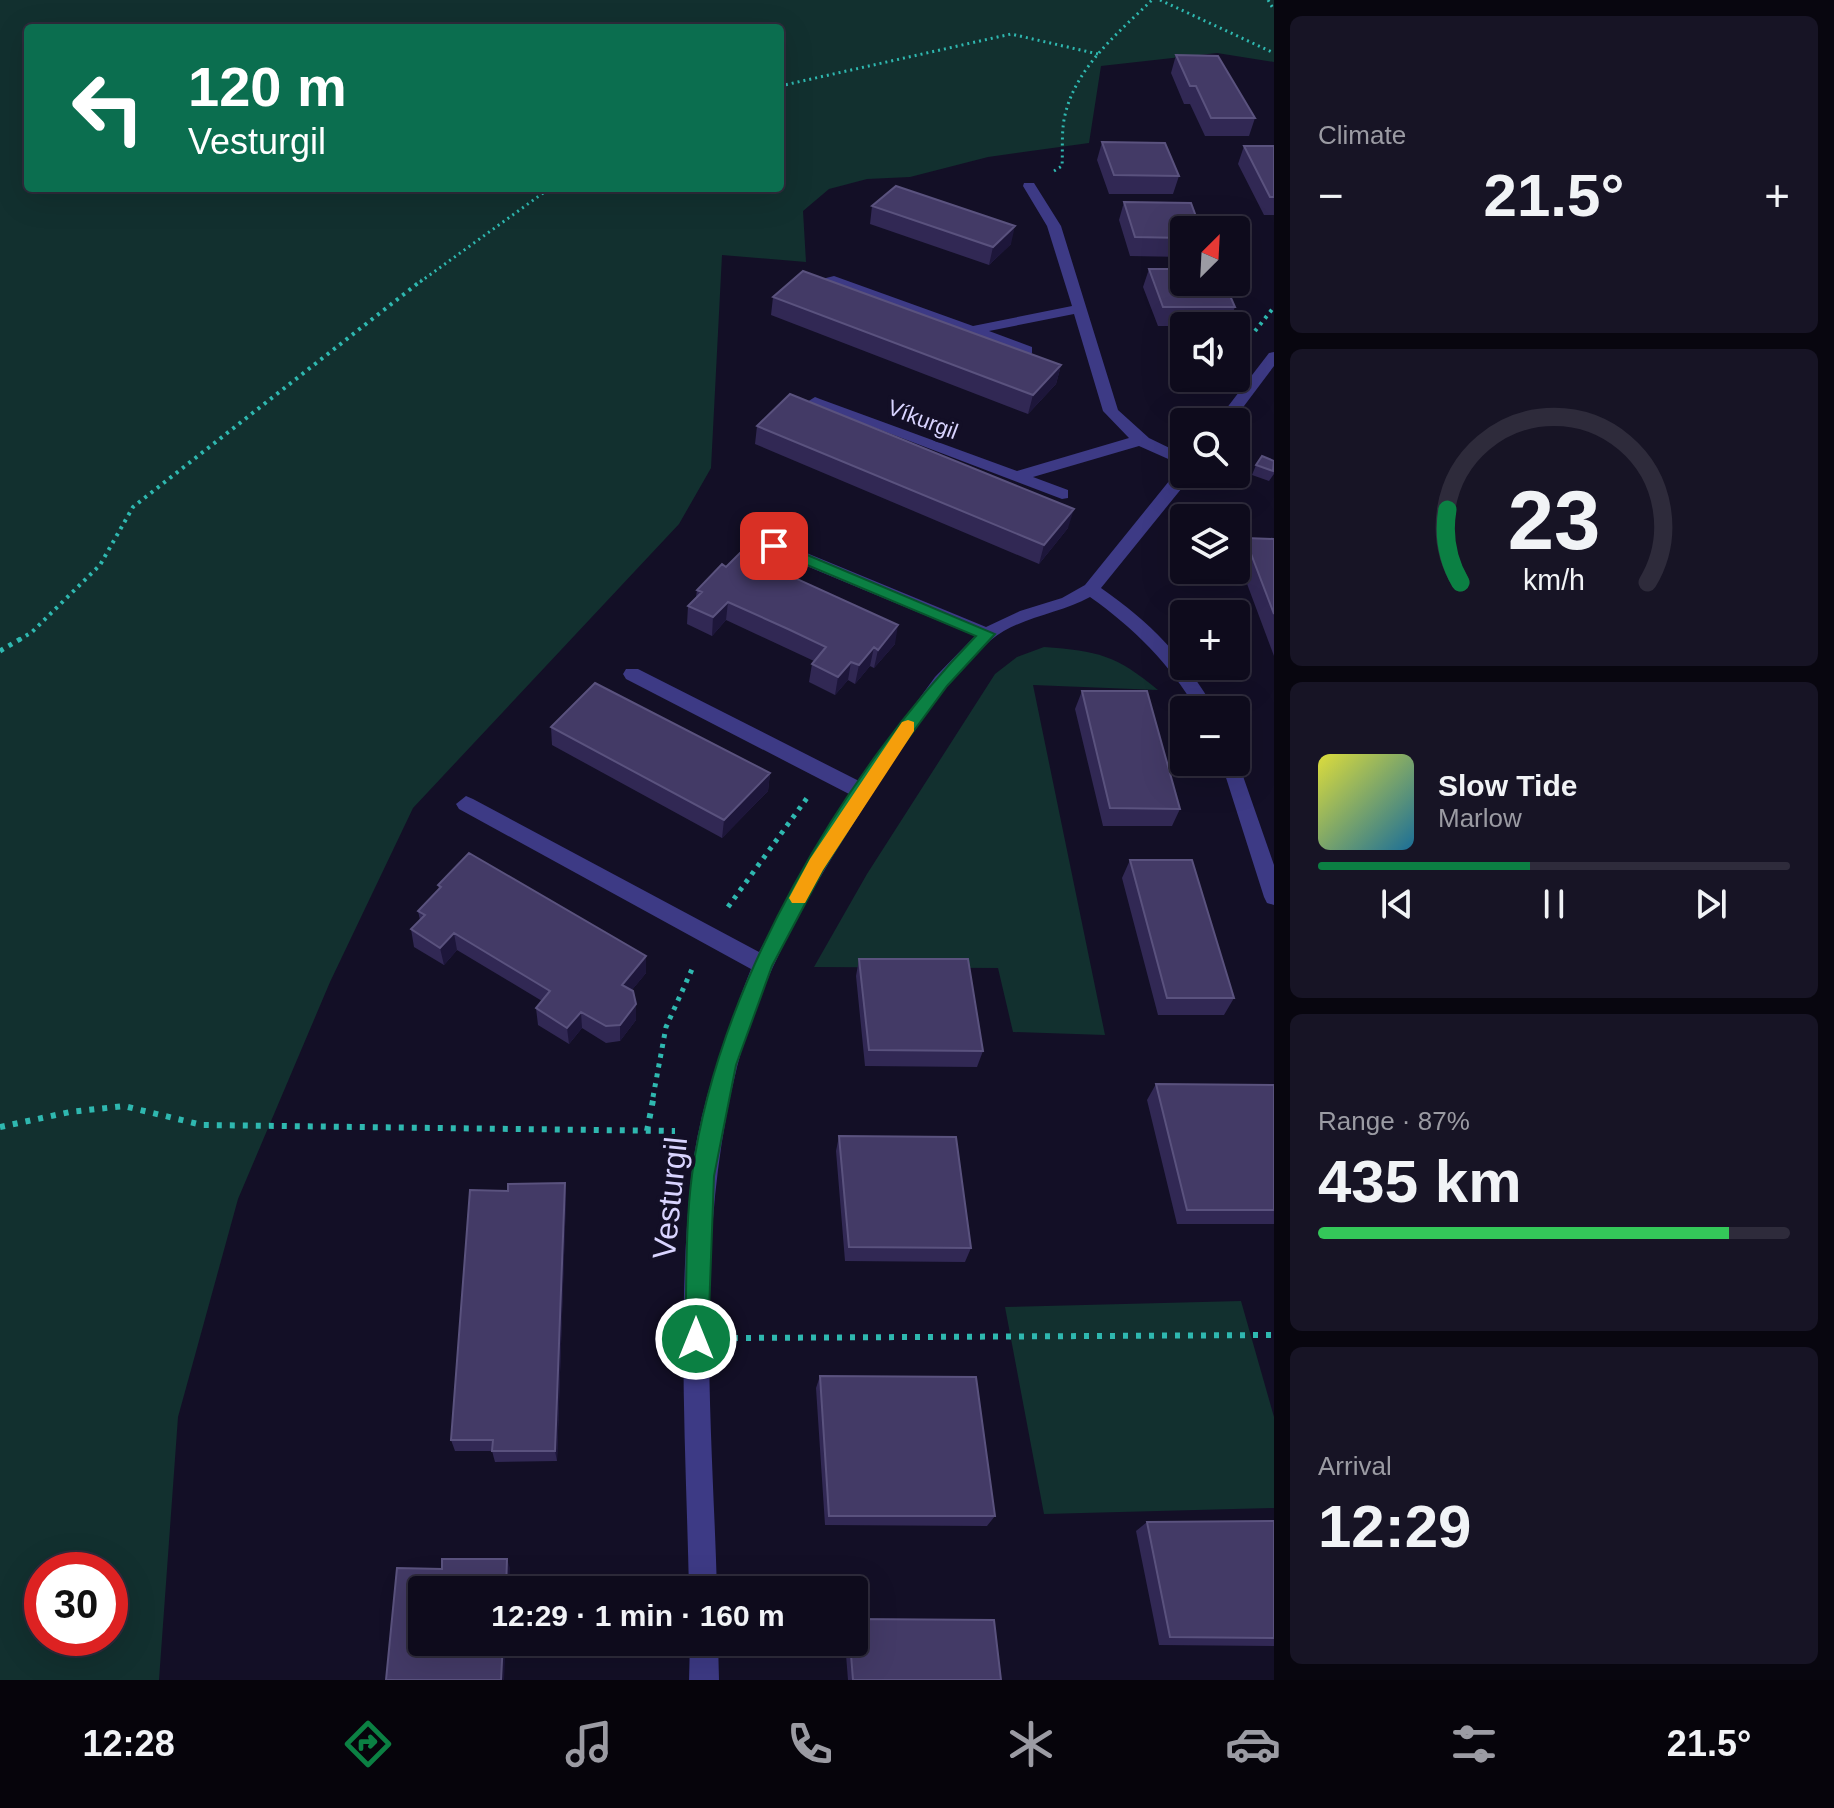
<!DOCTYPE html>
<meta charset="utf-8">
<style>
:root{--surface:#0e0b1c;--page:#171425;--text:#f1f3f6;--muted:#9b9ba3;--line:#2e2b3b;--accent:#0b8043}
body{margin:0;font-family:Helvetica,sans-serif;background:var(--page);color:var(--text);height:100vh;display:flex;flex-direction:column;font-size:30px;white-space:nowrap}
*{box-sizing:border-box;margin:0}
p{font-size:26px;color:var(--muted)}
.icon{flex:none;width:44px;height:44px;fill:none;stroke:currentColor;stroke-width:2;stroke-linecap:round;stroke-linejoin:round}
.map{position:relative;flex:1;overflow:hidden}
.panel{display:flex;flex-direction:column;gap:16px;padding:16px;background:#08060f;width:560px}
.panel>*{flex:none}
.hud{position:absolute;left:24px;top:24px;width:760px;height:168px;border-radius:8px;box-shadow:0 8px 32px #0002,0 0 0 2px var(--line);background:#0b6e4f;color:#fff;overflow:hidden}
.needle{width:52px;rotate:24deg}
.controls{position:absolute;left:1170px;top:216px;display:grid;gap:16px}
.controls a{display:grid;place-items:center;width:80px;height:80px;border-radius:8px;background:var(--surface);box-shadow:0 8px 32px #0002,0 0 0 2px var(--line);font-size:40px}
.speed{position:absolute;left:24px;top:1552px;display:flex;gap:16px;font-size:40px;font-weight:700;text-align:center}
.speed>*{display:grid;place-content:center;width:104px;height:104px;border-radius:50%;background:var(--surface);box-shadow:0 8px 32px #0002,0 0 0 2px var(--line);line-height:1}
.speed .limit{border:12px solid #d22;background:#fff;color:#111}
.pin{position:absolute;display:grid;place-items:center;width:68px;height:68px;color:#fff;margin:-34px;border-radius:16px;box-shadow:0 4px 12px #0006}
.me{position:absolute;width:88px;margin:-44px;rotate:0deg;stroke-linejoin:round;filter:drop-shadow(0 0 6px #0008)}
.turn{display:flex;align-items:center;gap:28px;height:168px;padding:0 32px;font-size:36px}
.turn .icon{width:104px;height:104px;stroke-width:2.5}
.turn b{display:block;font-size:56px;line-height:68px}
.big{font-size:60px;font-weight:600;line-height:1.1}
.panel .card{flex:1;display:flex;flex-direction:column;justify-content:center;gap:12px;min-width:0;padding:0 28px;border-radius:12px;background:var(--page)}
.panel .dial{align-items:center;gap:0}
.dial svg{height:208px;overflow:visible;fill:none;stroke:var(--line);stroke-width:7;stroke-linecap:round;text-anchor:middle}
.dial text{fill:var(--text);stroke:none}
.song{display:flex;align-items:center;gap:24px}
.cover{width:96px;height:96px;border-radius:12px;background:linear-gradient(135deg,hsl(60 70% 55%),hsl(200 70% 35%))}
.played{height:8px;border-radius:4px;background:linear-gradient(90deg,var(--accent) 45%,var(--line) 45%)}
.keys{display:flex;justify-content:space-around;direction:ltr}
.heat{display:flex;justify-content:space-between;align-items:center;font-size:44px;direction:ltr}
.charge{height:12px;border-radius:6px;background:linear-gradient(90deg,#34c759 87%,var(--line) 0)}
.trip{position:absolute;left:408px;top:1576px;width:460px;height:80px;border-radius:8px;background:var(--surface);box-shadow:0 8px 32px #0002,0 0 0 2px var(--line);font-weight:600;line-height:80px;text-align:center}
.menu{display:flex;height:128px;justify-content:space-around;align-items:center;background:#06040b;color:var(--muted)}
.menu .icon{width:56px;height:56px}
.menu .active{color:var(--accent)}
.menu b{font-size:36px;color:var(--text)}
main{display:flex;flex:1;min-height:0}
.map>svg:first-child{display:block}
.green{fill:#12302f;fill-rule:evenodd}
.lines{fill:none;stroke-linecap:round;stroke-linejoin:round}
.path-far3{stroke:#2fb8b0;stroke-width:3;stroke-dasharray:2 4;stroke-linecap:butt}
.path-far2{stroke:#2fb8b0;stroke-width:4;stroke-dasharray:3 5;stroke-linecap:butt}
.path-far1{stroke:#2fb8b0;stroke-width:5;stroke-dasharray:4 6;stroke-linecap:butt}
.path{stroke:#2fb8b0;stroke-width:6;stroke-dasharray:5 8;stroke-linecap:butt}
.street{fill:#3d3a85;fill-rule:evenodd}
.wall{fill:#312854}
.shaded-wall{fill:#1d163a}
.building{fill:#433a66;stroke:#5a527e;stroke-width:2}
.route{fill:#0b8043;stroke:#07532c;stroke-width:2}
.slow{fill:#f59e0b}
.labels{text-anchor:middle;stroke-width:8;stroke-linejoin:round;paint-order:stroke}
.far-street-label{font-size:22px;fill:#d9d4ff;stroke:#130f26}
.near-street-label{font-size:32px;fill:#d9d4ff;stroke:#130f26}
</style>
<main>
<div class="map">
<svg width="1274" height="1680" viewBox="0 0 1274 1680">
<rect width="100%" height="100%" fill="#130f26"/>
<path class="green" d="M0,0H1274V62L1217,53L1101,66L1089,143L988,157L910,177L867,179L829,189L803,211L806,262L722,255L711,468L679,524L413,808L330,982L238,1199L178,1417L159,1680H0ZM28,28H780V188H28ZM42,1570H110V1638H42Z
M1044,647C1098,651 1116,655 1158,690L1033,685L1105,1035L1013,1032L998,968L814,967L867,874L995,674L1017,657Z
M1241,1301L1274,1417V1508L1044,1514L1005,1307Z"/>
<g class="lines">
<path class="path-far3" d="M1160,0L1274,53
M1268,0L1274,10
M780,86L1011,34L1098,54
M1054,171L1062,166C1063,149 1061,132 1065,115C1076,67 1118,33 1152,0
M420,282L550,188"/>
<path class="path-far2" d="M1255,331L1274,307
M19,640L32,632L100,565L133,507L422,280"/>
<path class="path-far1" d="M0,651L22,638
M728,907L807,798
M653,1097L666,1027L693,967"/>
<path class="path" d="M0,1127L70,1112L124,1106L202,1125L675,1131
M647,1131L654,1095
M733,1338L1274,1335"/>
<path class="street" d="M1024,183H1034L1061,226L1118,410L1149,438L1184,455V466L1139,446L1033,477L1068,490V498L1062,499L807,402L815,397L820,399L1017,471L1129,438L1103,411L1074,314L989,331L1032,347V353L1027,354L822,279L834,276L973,326L1072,306L1047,226L1023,186Z
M1274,352V366L1232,422H1216L1269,353Z
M1184,469V474H1192L1190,478L1101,588C1150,622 1186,659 1215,710H1197C1169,663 1134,628 1090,597C1060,614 1018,617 991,640C938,687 898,753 860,813C810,891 760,976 737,1067C694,1238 712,1416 717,1590H689C686,1453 677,1314 691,1178C699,1106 725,1036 751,969L459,809L456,804L466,796L473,799L759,952L809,859L851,795L626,679L623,674L626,669H638L859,781L935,677L975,636L768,550V542H780L986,627L1020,611L1062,598L1085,585L1178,470Z
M1236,756L1274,865V905L1267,903L1264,897L1221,762H1236Z
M690,1642H718L719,1680H689Z"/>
</g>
<path class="wall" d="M1176,55L1255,118L1249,136H1205L1190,104H1184L1171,73Z
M1102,142L1179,176L1173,194H1109L1097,160Z
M1244,146H1274V215H1264L1238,164Z
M1124,202L1184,230V257L1130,256L1119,220Z
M872,206L1011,244L989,265L870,224Z
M1149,269L1235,307L1228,326H1158L1143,287Z
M773,297L1061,365L1056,384L1028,414L771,315Z
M757,426L1068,528L1039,564L755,444Z
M1274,461V474L1269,481L1252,475L1256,465Z
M1245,538L1274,539V656L1237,557Z
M697,590L895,644L874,668L870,666L855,684L848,680L835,695L809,682L812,664L814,661L726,620L712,636L687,624L688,606L696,597Z
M1082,691L1180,809L1172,826H1103L1075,709Z
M551,727L770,773L768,791L722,838L552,745Z
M1130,860L1234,998L1224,1015H1158L1122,878Z
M438,885L646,956V973L631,991L636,1004V1020L620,1041L606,1043L582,1028L569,1044L538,1025L536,1008L542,1001L457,950L444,965L414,947L411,929L420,920L418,911L439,889Z
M859,959L983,1051L977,1067L865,1066L856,976Z
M1156,1084L1274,1085V1224H1177L1147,1100Z
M839,1136L971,1248L965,1262L845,1261L836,1151Z
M565,1183L566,1198L557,1461L495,1462L492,1451H455L451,1440L508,1191Z
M820,1376L995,1516L987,1526L825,1525L816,1388Z
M1274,1521V1646L1159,1645L1136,1531L1147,1522Z
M845,1642H854L1001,1680H848Z"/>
<path class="shaded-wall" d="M1015,226L1011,244L989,265L993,247Z
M1061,365L1056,384L1028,414L1033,395Z
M1074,509L1068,528L1039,564L1044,545Z
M728,602L726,620L712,636L713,617Z
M898,625L895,644L874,668L878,650Z
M874,647L870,666L855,684L859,665Z
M851,662L848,680L835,695L838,677Z
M770,773L768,791L722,838L724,820Z
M454,933L457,950L444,965L440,948Z
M646,956V973L622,1002V985Z
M636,1004V1020L620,1041V1025Z
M581,1012L582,1028L569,1044L567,1028Z
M565,1183L566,1198L557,1461L555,1451Z
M507,1559L510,1568L509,1590H506Z
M503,1642H506L504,1680H501Z"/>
<path class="building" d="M1176,55L1218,56L1255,118H1211L1196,86H1190Z
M1102,142L1165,143L1179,176L1114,175Z
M1244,146H1274V197H1270Z
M896,186L1015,226L993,247L872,206Z
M1124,202L1191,203L1201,230H1184V238L1135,237Z
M1149,269H1184V282H1224L1235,307H1163Z
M803,271L1061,365L1033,395L773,297Z
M790,394L1074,509L1044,545L757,426Z
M1262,456L1274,461L1273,471L1256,465Z
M1245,538L1274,539V614Z
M740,553L898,625L878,650L874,647L859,665L851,662L838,677L812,664L826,647L788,629L728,602L713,617L688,606L702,592L697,590L722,564L726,567Z
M595,683L770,773L724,820L551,727Z
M1082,691H1147L1180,809L1110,808Z
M469,853L646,956L622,985L633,991L636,1004L620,1025L606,1026L581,1012L567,1028L536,1008L550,991L454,933L440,948L411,929L425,915L418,911L441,887L438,885Z
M1130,860H1192L1234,998H1167Z
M859,959H968L983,1051L869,1050Z
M1156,1084L1274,1085V1210H1187Z
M839,1136L956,1137L971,1248L849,1247Z
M565,1183L555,1451H492L493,1440H451L470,1190L508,1191V1184Z
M820,1376L976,1377L995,1516H829Z
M1274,1521V1638L1170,1637L1147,1522Z
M442,1559H507L506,1590H422V1642H503L501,1680H386L397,1568L442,1569Z
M854,1619L994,1620L1001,1680H853L850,1642H854Z"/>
<path class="route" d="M774,541L995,634L947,686L890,763L823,870L772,966L736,1065L714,1176L708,1339L704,1347L696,1350L688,1347L685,1339C687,1285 685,1228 692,1175C718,984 843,773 976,636L769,549L767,546Z"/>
<path class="slow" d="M908,720L914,722V731L823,870L805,903H792L789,898L810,859L902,722Z"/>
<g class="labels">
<g class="far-street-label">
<text transform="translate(923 419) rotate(21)" y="8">Víkurgil</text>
</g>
<g class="near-street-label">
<text transform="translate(670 1198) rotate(-84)" y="11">Vesturgil</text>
</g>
</g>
</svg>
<div class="controls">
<a><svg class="needle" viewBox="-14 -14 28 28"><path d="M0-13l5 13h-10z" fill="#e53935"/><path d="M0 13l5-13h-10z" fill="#9b9ba3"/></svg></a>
<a><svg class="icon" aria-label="sound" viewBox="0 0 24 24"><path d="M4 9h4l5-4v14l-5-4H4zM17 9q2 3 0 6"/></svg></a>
<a><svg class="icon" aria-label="search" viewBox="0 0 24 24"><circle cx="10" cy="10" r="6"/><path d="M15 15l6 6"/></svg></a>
<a><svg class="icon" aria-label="layers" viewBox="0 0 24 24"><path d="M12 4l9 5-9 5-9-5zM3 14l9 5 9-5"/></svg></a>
<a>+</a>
<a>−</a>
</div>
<div class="speed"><div class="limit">30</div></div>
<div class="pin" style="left:774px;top:546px;background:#d93025"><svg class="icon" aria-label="arrive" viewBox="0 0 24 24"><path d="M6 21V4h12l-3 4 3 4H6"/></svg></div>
<svg class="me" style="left:696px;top:1339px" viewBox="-20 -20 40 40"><circle r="17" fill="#0b8043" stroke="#fff" stroke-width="3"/><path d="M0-11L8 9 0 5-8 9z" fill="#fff"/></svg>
<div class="trip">12:29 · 1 min · 160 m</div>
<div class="hud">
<div class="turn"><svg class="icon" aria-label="left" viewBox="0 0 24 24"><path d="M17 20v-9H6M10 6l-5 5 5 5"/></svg><div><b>120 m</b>Vesturgil</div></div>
</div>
</div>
<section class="panel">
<div class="card"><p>Climate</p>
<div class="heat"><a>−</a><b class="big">21.5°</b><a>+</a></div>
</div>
<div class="card dial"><svg viewBox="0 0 100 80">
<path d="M14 69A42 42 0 1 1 86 69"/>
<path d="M14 69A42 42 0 0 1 9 41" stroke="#0b8043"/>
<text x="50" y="56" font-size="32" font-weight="700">23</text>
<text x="50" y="72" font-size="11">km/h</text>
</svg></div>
<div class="card">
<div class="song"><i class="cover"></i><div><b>Slow Tide</b><p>Marlow</p></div></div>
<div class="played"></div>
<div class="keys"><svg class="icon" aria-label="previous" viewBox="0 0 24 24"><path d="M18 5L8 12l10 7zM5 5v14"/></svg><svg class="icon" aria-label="pause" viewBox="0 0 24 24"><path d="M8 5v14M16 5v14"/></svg><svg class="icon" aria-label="next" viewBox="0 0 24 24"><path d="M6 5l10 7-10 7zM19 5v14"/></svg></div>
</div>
<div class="card"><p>Range · 87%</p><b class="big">435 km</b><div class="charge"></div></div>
<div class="card"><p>Arrival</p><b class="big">12:29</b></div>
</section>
</main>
<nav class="menu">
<b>12:28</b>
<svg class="icon active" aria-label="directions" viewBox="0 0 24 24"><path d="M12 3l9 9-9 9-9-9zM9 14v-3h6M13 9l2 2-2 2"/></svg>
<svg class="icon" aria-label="music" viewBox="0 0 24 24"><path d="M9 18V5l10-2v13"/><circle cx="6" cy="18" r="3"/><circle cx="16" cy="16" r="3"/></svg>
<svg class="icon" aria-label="phone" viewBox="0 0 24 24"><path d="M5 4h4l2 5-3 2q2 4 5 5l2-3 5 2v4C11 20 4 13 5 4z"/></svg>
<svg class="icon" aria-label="climate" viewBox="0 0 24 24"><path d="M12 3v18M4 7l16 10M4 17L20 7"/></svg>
<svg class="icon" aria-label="car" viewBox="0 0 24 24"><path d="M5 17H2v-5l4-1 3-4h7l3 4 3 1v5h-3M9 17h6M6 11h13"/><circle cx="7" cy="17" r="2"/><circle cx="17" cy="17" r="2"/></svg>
<svg class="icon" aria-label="filters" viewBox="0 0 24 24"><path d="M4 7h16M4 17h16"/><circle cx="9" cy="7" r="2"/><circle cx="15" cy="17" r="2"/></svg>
<b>21.5°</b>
</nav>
